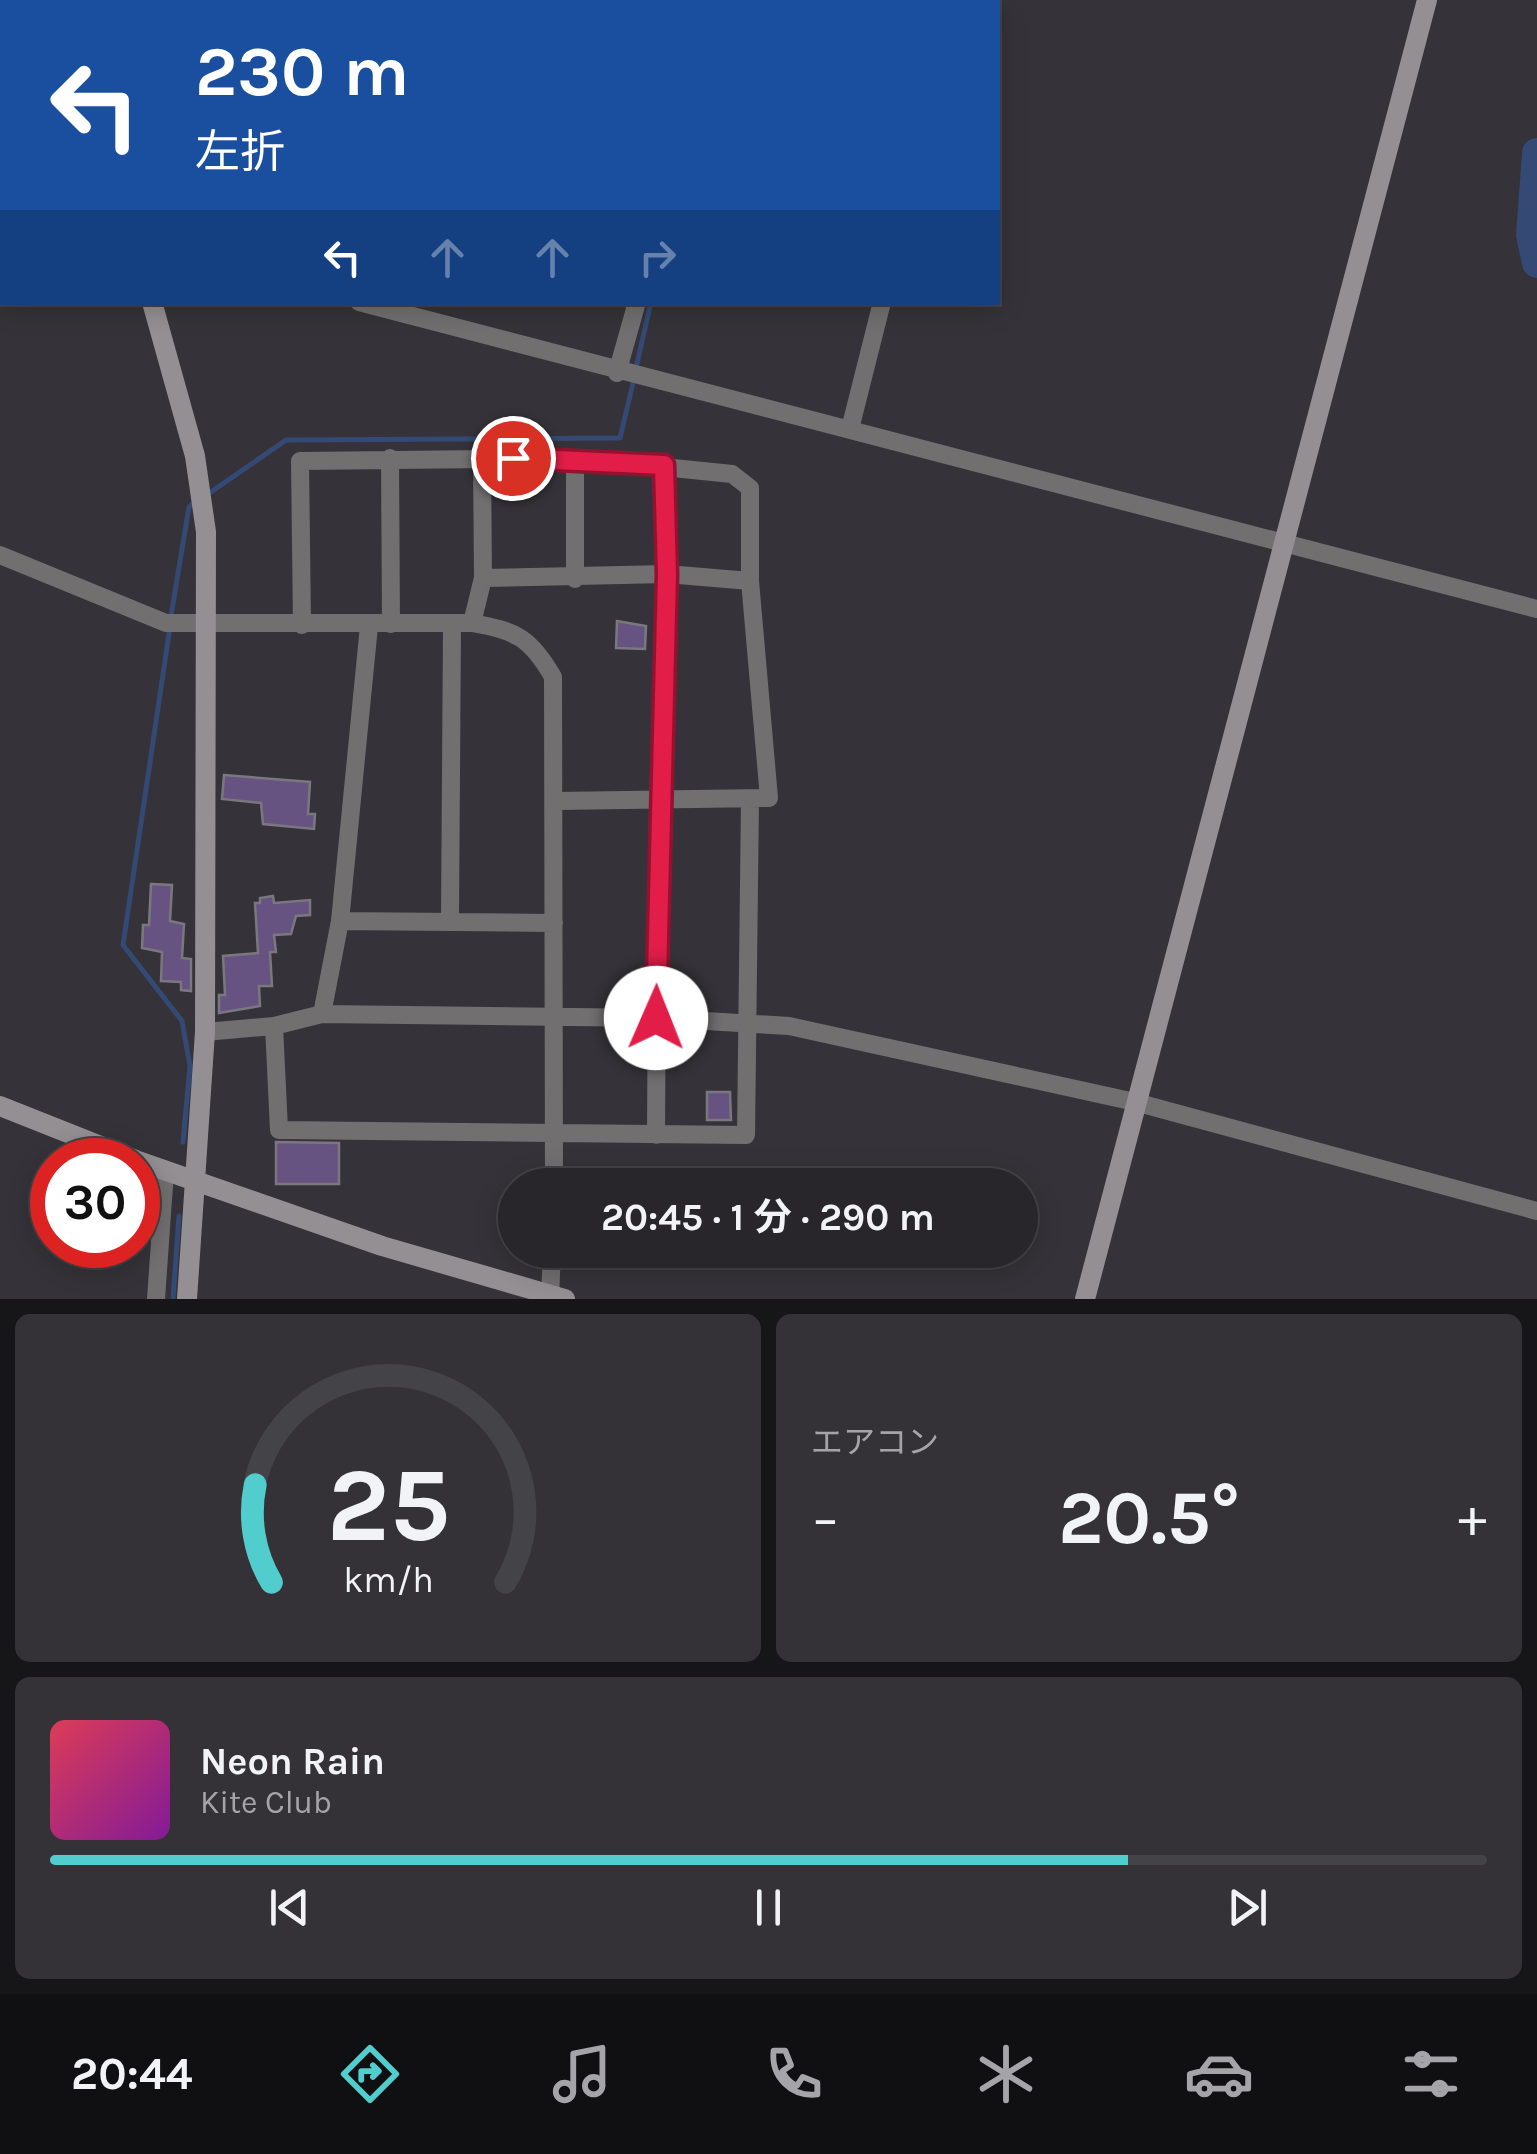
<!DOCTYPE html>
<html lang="ja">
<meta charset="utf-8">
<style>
:root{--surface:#28262b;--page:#343237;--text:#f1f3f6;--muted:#a5a5a9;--line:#444347;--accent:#52cdcd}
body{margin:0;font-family:Karla,"Noto Sans JP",sans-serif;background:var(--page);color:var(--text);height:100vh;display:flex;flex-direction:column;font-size:38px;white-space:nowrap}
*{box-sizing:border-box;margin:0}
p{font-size:32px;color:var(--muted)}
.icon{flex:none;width:55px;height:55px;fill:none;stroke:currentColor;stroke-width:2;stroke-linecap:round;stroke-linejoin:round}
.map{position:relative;height:1299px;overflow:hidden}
.panel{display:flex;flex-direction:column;gap:15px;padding:15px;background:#161518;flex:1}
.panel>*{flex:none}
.top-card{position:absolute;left:0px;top:0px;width:1000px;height:305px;box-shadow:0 5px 25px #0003,0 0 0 2px var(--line);background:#1a4fa0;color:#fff;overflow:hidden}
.speed{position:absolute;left:30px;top:1138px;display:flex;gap:20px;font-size:50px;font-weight:700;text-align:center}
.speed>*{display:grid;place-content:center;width:130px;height:130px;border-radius:50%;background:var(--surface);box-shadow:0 5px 25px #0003,0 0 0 2px var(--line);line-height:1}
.speed .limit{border:15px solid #d22;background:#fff;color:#111}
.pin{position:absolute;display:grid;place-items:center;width:85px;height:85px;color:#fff;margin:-42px;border:5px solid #fff;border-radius:50%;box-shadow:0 2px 10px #0007}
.me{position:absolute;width:110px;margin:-55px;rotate:1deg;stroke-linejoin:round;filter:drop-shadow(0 0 8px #0008)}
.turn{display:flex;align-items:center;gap:35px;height:210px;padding:0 30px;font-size:45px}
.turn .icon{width:130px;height:130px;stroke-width:2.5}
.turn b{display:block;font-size:70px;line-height:85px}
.lanes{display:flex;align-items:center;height:95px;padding:0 30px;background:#0003;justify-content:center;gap:50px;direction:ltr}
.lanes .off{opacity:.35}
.big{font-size:75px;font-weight:700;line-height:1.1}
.panel .tile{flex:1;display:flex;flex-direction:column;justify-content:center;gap:15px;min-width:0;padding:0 35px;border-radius:15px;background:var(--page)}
.panel .dial{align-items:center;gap:0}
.dial svg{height:260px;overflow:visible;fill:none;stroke:var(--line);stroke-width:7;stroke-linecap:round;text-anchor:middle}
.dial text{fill:var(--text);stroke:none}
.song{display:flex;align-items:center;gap:30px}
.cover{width:120px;height:120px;border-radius:15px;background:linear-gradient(135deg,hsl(350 70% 55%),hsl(290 70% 35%))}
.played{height:10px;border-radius:5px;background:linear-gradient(90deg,var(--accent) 75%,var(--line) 75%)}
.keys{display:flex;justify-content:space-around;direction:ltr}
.heat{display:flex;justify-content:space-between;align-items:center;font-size:55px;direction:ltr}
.panel .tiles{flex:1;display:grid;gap:15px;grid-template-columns:1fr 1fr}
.tile:last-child{grid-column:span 2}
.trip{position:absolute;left:498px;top:1168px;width:540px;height:100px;border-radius:50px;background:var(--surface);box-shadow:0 5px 25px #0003,0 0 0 2px var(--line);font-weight:700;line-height:100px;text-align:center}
.tabs{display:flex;height:160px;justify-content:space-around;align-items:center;background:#100f11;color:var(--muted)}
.tabs .icon{width:70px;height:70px}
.tabs .on{color:var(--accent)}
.tabs b{font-size:45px;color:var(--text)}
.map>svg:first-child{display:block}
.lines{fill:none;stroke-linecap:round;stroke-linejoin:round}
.stream{stroke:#344973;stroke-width:5}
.river{stroke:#344973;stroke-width:30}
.building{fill:#675381;stroke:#7a787e;stroke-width:2.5}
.street{stroke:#726f70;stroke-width:18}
.secondary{stroke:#948f92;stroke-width:20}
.route-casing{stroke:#92132f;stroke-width:25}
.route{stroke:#e11d48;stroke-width:18}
</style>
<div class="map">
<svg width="1537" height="1299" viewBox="0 0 1537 1299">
<rect width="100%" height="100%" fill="#353339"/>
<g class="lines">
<path class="stream" d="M726,2V0
M636,368L651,302
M208,494L286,440L620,438L634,379
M171,616L189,507L194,503
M170,627L123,945L182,1021L190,1066L183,1142
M173,1299L179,1216"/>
<path class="river" d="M1537,153L1531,235L1537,263"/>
</g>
<path class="building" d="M617,621L646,626L645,649L616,648Z
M224,775L310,782L308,814H315L314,829L263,824L261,803L222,799Z
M151,884L172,885L170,921L184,924L182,958L191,959V991L181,990V982L161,981L162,952L142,948L143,925H149Z
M273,896L274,903L310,900V915L296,916L291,934L274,935L276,952H270L272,986H259L260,1006L219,1013V995H225L223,956L258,953L255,903H260V898Z
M707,1092H730L731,1120H707Z
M276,1142L339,1143V1184H276Z"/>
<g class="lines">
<path class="street" d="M713,2L714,0
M956,2V0
M359,302L1537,609
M617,373L637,302
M850,429L882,302
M390,458L391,624
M575,458V579
M0,555L166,623H472C516,631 530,637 553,677L554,1185
M483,578L667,574L750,581
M472,623L483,578L482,457
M302,625L300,461L575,458L732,474L750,488V581L769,798L556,801
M450,919L452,626
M340,921L554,923
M322,1014L340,921L369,626
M274,1026L279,1130L746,1135L750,800
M205,1032L274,1026L322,1014L656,1018L789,1026L1135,1102L1537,1211
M656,1135L658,799L667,574L663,465
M156,1299L165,1171
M550,1299L552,1250"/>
<path class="secondary" d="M66,0V2
M152,302L195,456L206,532L205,1032L187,1299
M0,1106L136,1160
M138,1161L382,1246L565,1299
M1085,1299L1427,0"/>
</g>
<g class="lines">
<g class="route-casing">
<path id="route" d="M513,458L664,465L667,574L656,1018"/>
</g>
<use href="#route" class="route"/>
</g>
</svg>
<div class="speed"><div class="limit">30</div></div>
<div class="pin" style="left:513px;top:458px;background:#d93025"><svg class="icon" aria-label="arrive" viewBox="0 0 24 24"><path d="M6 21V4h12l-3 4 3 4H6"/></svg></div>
<svg class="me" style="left:656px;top:1018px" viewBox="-20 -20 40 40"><circle r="19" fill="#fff"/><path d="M0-13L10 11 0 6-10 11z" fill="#e11d48"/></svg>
<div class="trip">20:45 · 1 分 · 290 m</div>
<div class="top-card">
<div class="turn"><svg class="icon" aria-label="left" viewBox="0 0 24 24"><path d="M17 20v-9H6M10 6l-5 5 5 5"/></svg><div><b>230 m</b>左折</div></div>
<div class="lanes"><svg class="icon" aria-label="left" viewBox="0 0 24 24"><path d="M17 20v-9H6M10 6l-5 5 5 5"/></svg><svg class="icon off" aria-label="ahead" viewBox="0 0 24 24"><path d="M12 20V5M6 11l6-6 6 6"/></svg><svg class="icon off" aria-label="ahead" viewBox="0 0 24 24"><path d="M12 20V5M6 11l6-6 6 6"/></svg><svg class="icon off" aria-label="right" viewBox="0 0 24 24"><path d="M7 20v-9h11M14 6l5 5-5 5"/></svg></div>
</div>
</div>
<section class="panel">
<div class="tiles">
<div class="tile dial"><svg viewBox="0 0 100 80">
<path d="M14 69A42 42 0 1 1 86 69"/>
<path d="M14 69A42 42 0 0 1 9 39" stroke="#52cdcd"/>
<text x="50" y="56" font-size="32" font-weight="700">25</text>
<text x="50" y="72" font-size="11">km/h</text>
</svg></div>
<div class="tile"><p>エアコン</p>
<div class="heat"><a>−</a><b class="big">20.5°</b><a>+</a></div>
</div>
<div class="tile">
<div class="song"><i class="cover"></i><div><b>Neon Rain</b><p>Kite Club</p></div></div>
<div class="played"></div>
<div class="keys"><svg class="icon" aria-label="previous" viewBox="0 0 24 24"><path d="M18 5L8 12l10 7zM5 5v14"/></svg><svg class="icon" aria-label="pause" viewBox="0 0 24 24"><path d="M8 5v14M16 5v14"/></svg><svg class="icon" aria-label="next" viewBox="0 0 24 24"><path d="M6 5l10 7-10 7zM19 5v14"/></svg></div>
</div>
</div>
</section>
<nav class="tabs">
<b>20:44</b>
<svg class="icon on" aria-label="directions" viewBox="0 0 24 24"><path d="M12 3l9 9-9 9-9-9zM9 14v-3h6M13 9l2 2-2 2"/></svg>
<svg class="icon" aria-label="music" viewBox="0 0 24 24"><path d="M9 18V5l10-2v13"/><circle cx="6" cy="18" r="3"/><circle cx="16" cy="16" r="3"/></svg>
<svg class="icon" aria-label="phone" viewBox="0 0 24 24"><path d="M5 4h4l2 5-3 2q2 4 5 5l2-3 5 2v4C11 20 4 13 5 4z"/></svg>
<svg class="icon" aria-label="climate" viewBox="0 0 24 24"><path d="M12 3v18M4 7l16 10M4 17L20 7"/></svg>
<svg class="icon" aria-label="car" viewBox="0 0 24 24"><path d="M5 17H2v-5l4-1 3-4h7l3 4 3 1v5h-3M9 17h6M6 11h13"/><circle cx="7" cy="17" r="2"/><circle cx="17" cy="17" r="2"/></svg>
<svg class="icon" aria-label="filters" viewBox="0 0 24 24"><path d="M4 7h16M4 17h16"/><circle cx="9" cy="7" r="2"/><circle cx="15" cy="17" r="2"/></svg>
</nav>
